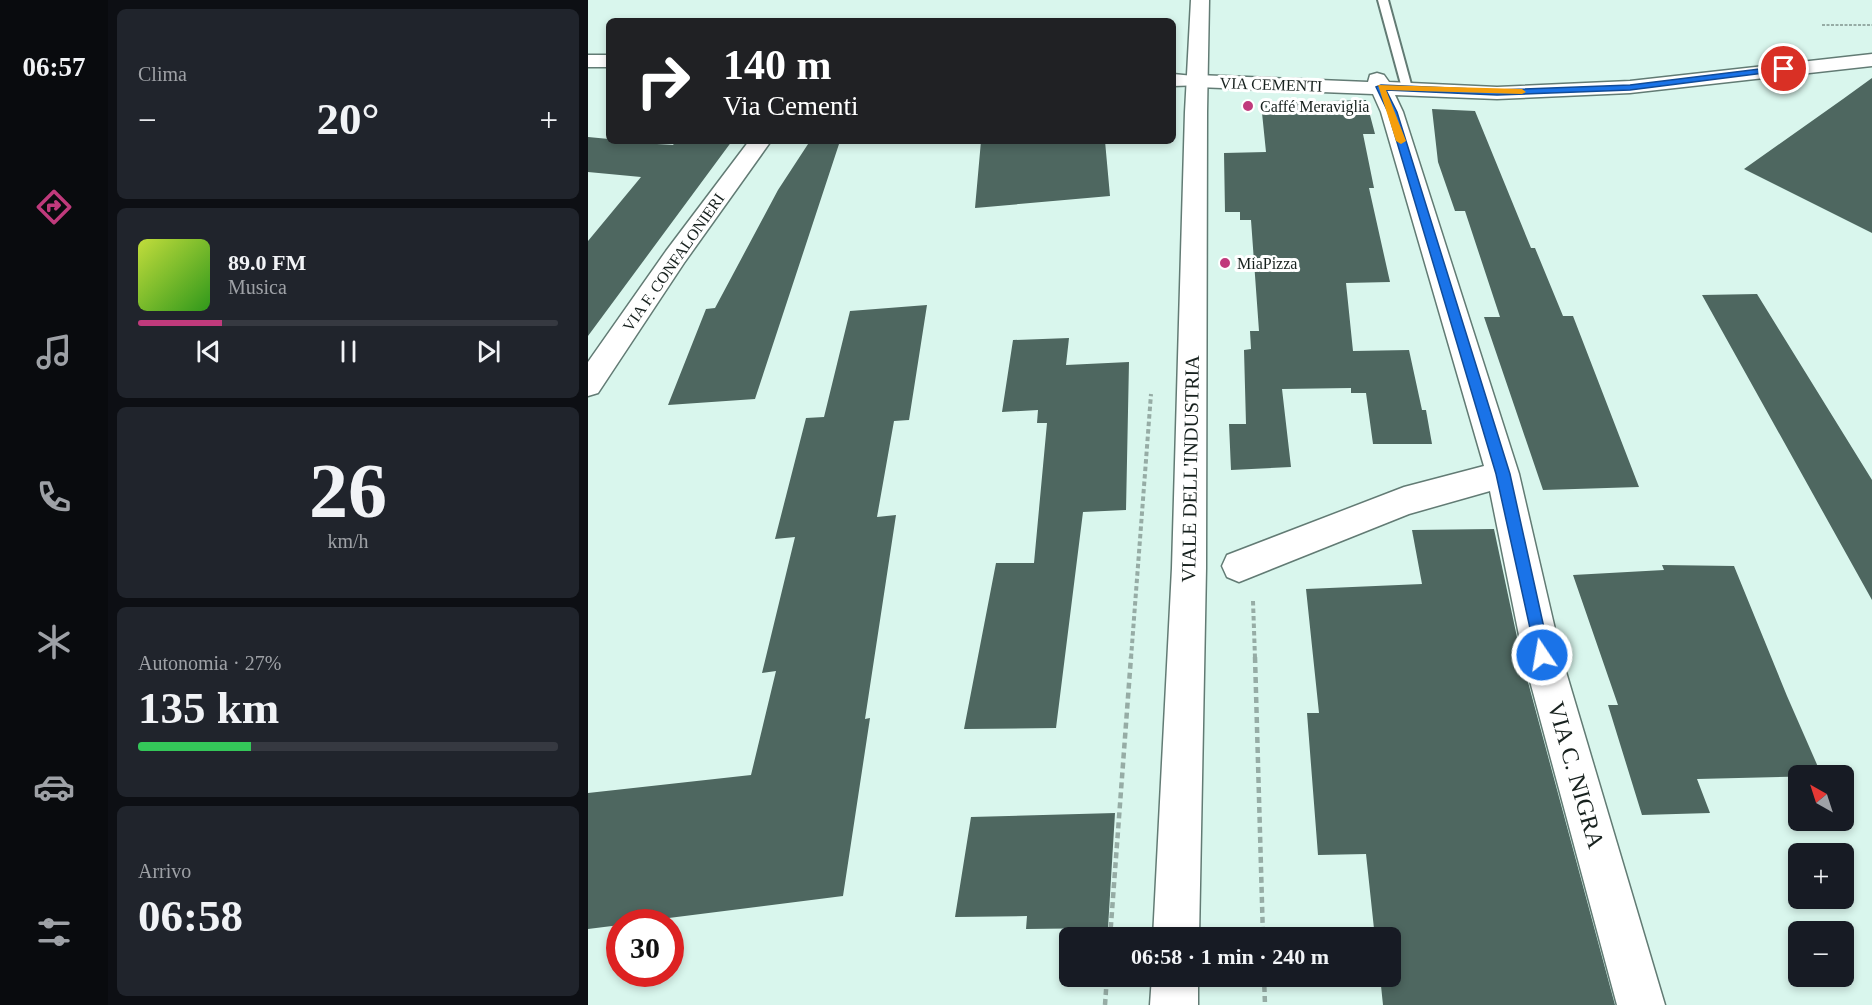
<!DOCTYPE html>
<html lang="it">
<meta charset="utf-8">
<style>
:root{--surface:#171b24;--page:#20242c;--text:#f1f3f6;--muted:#9ea1a6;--line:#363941;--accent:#c03a7c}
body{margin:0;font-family:Georgia,serif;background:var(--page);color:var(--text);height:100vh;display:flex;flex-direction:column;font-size:22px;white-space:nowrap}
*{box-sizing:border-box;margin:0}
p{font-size:20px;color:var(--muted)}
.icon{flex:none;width:33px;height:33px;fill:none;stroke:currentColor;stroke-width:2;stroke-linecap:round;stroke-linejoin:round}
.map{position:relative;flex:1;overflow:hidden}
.sheet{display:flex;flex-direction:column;gap:9px;padding:9px;background:#0d0f14;width:480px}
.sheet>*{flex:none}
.hud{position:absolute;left:18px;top:18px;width:570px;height:126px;border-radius:9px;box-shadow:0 3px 9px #0003;background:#202124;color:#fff;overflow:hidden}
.needle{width:39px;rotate:321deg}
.tools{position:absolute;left:1200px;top:765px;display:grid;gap:12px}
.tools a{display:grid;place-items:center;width:66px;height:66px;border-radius:9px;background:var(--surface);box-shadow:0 3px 9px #0003;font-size:30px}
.speed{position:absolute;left:18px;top:909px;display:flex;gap:12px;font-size:30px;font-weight:700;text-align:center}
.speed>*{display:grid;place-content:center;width:78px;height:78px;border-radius:50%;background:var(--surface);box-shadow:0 3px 9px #0003;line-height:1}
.speed .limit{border:9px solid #d22;background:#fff;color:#111}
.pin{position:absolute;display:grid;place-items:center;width:51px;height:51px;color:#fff;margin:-26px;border:3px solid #fff;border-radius:50%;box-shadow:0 2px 6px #0007}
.me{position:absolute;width:66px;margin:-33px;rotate:348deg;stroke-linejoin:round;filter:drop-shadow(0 0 4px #0008)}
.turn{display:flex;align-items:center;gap:21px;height:126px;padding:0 18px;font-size:27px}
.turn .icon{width:78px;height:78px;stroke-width:2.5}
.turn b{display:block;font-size:42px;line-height:51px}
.big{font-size:45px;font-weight:700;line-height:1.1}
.sheet .widget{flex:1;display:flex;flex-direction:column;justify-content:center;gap:9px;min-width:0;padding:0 21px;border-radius:9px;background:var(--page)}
.sheet .dial{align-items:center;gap:0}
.dial b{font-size:78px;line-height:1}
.song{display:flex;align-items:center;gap:18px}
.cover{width:72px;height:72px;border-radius:9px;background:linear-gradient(135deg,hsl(70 70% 55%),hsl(110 70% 35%))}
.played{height:6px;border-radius:3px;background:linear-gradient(90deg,var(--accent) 20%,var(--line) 20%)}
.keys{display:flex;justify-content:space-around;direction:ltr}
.heat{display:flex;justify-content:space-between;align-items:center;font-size:33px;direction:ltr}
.charge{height:9px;border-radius:4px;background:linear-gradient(90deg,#34c759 27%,var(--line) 0)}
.trip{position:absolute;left:471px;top:927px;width:342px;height:60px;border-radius:9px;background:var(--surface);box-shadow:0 3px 9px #0003;font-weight:700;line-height:60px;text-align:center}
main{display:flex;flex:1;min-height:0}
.dock{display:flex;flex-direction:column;width:108px;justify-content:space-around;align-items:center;background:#090b0e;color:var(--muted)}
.dock .icon{width:42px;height:42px}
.dock .active{color:var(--accent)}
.dock b{font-size:27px;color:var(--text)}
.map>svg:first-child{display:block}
.building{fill:#4e6760}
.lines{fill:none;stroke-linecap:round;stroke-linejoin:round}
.service-casing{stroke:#627b74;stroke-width:4}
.minor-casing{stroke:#627b74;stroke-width:3}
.tertiary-casing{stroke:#627b74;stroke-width:3}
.secondary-casing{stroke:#627b74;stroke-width:3}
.path-far2{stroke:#96aca5;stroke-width:2;stroke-dasharray:3 1.5;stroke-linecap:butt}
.path-far1{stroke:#96aca5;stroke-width:4;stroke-dasharray:4.5 3;stroke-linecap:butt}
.path{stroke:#96aca5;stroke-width:4.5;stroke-dasharray:6 4;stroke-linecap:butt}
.service{fill:#fff;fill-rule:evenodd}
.minor{fill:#fff;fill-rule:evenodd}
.tertiary{fill:#fff;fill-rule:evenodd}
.secondary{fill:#fff;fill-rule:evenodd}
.route{fill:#1a73e8;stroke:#114b97;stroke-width:1.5}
.slow{fill:#f59e0b}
.poi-dot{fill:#c03a7c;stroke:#fff;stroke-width:2}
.labels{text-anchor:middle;stroke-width:6;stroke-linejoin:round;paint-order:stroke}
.far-street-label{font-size:16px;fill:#17211e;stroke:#fff}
.far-poi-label{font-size:16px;fill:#17211e;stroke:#fff;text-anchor:start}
.street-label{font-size:20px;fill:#17211e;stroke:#fff}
.near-street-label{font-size:24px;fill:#17211e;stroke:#fff}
</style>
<main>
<nav class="dock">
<b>06:57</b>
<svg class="icon active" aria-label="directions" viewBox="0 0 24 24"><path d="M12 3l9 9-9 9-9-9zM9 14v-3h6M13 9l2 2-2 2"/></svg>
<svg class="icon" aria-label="music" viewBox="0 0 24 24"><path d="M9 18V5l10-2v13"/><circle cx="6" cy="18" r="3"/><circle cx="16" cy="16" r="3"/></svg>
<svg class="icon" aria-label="phone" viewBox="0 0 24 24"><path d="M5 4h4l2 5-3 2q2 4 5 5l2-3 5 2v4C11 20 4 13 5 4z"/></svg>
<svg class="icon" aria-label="climate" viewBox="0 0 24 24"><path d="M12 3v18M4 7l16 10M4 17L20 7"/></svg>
<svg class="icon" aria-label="car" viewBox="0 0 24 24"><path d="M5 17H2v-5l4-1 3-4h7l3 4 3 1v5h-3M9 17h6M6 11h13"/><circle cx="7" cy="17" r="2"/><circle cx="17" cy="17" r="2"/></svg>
<svg class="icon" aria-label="filters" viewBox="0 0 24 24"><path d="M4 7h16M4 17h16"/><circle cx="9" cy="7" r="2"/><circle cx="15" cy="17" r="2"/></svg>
</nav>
<section class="sheet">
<div class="widget"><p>Clima</p>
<div class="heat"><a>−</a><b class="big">20°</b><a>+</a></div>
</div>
<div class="widget">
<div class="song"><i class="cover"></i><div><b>89.0 FM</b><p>Musica</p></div></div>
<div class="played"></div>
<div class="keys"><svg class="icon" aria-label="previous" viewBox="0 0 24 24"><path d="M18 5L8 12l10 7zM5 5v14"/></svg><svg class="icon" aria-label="pause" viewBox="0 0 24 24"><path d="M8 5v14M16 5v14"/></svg><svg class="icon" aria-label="next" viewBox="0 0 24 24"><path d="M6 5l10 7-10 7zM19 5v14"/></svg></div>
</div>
<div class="widget dial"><b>26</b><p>km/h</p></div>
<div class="widget"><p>Autonomia · 27%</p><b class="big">135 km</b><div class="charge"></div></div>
<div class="widget"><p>Arrivo</p><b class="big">06:58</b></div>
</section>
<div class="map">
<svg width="1284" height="1005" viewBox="0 0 1284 1005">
<rect width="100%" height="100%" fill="#d9f6ed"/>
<path class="building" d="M1284,78V233L1156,169L1255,99Z
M778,100L787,134H775L786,188H781L802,282L758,283L765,351L821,350L834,410H838L844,444H785L778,393H763V388L694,389L703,467L643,470L641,424H658L656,350L663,349L662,331H671L663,220H652V212H637L636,153L678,152L673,103Z
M844,109L887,111L943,248H947L975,316H985L1051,487L955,490L896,317H912L877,211H867L850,162Z
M0,137L21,139V141L85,145L88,141H144L0,336V241L53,177L0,172Z
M222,141H252L167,399L80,405L118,309L127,308L190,190Z
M393,141H517L522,196L387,208Z
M1169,294L1284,480V600L1114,295Z
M339,305L321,420L306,421L289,517L308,515L277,719L282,718L255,896L49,922H32V925L0,929V793L163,775L188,671L174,673L207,537L187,539L218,418L236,417L262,311Z
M481,338L478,365L541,362L538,510L495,512L468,728L376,729L408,563H446L459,423H449L450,410L414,412L425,340Z
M906,529L933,656L1027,1005H795L792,976H802V938H787L778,854L730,855L719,713H731L718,589L834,584L824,530Z
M1074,565L1146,566L1199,696L1234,776L1109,779L1122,813L1054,815L1020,705H1030L985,575L1076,570Z
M527,813L520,928L438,929L439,916L367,917L383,817Z"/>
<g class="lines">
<g class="service-casing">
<path id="service" d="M790,0H800L824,88L823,90L814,88Z"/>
</g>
<g class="minor-casing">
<path id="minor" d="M1284,54V66L1042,93L909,99L807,95L815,112L931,474L973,655L1077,1005H1029L935,655L902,491L821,514L651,582L639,577L634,566L639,555L816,487L896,466L793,112L785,94L609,87L602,85L599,81L602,77L609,75L780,82L782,75L789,73L796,75L801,82L909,87L1042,81Z
M161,141H183L96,263L10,393L0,396V362L78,251Z"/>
</g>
<g class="tertiary-casing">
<path id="tertiary" d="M0,55H21V67H0Z
M585,74L616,77L619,81L616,85L585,86Z"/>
</g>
<g class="secondary-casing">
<path id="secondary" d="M603,0H621L619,112L618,568L611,938H565L584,568L597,112Z
M564,976H610V1005H562Z"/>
</g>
<path class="path-far2" d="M1234,25H1284"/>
<path class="path-far1" d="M665,601L667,658
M543,658L563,394"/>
<path class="path" d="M667,657L675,938
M522,938L543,657
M676,976L677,1005
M517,1005L519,976"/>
<use href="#service" class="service"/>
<use href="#minor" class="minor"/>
<use href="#tertiary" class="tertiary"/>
<use href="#secondary" class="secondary"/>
</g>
<path class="route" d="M1196,66L1200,69L1199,70L1042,90L909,95L798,90L809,112L922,474L962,655L960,660L954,662L949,660L908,474L800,112L788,87L793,85L909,90L1042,85Z"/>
<path class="slow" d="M790,85L934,89L938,92L934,94L798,90L818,141L813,144L808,141Z"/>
<g class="poi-dot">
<circle cx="660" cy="106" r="6"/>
<circle cx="637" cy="263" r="6"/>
</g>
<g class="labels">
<g class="far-street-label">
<text transform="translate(683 84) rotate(2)" y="6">VIA CEMENTI</text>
<text transform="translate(85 262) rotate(-55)" y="6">VIA F. CONFALONIERI</text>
</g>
<g class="far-poi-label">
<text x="672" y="112">Caffé Meraviglia</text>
<text x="649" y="269">MiaPizza</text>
</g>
<g class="street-label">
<text transform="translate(602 469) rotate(-89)" y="7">VIALE DELL'INDUSTRIA</text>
</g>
<g class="near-street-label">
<text transform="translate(988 775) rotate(74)" y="8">VIA C. NIGRA</text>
</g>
</g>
</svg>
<div class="tools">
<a><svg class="needle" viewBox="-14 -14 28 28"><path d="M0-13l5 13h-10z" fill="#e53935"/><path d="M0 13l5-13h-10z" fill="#9ea1a6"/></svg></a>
<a>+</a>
<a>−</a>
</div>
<div class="speed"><div class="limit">30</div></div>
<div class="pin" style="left:1196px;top:69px;background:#d93025"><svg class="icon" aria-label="arrive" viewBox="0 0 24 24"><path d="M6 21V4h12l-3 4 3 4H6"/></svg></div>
<svg class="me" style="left:954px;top:655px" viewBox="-20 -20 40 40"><circle r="17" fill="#1a73e8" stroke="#fff" stroke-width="3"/><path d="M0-11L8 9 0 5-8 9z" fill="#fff"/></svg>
<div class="trip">06:58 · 1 min · 240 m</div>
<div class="hud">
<div class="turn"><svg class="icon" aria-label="right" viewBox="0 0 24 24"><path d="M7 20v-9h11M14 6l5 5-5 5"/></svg><div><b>140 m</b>Via Cementi</div></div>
</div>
</div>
</main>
